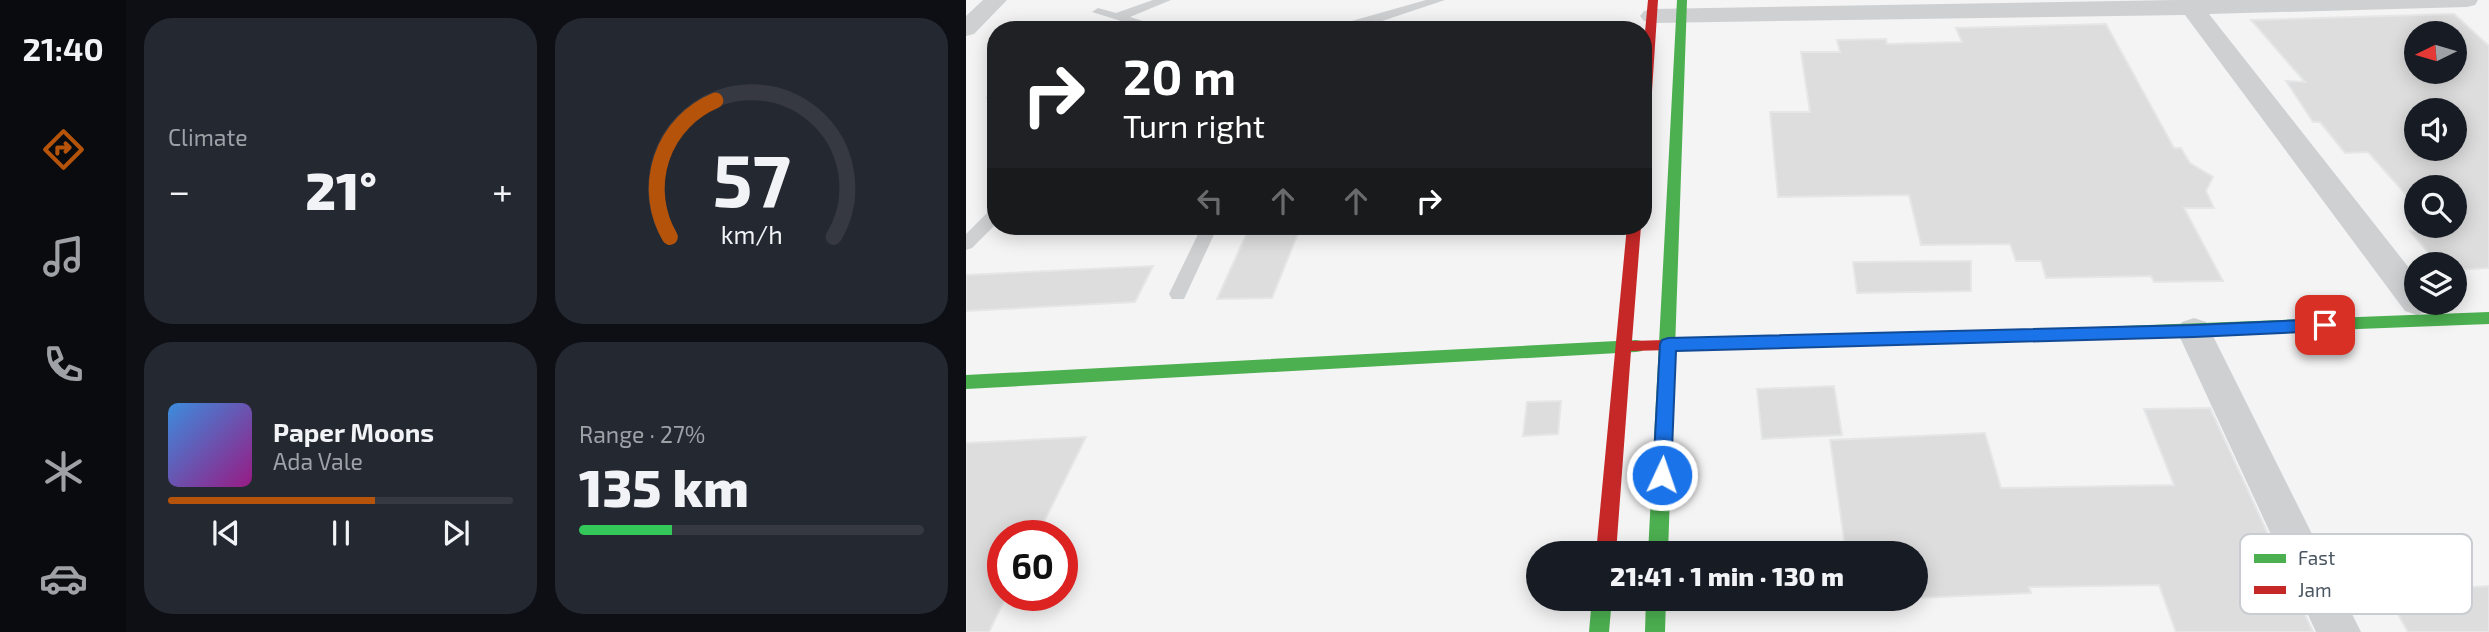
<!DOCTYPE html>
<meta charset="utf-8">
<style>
:root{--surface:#171b24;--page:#242831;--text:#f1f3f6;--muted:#9ea1a6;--line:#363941;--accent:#b45309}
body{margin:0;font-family:"Exo 2",sans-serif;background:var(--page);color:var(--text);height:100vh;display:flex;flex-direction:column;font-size:26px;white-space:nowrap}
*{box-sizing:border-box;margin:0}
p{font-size:23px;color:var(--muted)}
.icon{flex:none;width:38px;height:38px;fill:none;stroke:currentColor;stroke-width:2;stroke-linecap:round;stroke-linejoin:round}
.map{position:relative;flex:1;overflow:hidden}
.details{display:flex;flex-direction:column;gap:18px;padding:18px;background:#0d0f14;width:840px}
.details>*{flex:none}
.top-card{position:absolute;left:21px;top:21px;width:665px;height:214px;border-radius:28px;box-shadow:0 4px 18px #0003;background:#202124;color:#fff;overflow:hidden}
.needle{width:46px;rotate:265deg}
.controls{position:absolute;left:1438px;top:21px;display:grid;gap:14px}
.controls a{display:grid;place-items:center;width:63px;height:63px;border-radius:50%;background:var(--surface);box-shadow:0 4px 18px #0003;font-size:35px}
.speed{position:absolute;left:21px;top:520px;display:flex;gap:14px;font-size:35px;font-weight:700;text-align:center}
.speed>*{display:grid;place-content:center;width:91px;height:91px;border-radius:50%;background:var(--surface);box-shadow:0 4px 18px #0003;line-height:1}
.speed .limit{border:10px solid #d22;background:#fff;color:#111}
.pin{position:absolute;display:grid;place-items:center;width:60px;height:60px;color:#fff;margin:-30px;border-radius:14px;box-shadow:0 4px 10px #0006}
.me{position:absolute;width:77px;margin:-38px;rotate:3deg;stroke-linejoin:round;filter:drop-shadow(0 0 5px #0008)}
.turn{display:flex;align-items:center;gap:24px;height:147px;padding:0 21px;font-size:32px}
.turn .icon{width:91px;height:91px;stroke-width:2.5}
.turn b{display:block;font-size:49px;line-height:60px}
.lanes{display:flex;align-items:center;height:66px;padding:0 21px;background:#0003;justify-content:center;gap:35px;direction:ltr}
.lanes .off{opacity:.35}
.big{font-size:52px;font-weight:800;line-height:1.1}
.details .card{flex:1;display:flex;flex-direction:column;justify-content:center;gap:10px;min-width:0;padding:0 24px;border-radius:28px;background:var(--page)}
.details .dial{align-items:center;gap:0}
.dial svg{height:182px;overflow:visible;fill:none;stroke:var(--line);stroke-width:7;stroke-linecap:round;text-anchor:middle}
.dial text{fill:var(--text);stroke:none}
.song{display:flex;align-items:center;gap:21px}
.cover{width:84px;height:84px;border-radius:10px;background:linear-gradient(135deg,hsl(210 70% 55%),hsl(310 70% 35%))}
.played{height:7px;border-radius:4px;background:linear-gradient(90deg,var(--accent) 60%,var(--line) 60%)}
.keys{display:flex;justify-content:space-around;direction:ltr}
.heat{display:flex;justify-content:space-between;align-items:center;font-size:38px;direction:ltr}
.charge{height:10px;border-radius:5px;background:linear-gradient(90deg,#34c759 27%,var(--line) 0)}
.details .tiles{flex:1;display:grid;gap:18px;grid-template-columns:repeat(2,1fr)}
.trip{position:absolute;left:560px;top:541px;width:402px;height:70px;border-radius:35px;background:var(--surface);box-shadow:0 4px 18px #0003;font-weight:800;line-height:70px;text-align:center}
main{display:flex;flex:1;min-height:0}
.menu{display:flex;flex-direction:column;width:126px;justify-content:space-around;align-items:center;background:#090b0e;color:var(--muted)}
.menu .icon{width:49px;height:49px}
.menu .on{color:var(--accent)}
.menu b{font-size:32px;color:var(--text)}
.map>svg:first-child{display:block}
.building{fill:#ddddde;stroke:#e5e6e7;stroke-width:2;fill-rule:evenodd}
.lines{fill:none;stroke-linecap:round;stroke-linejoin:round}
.lane{fill:#ced0d2;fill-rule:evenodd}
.street{fill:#ced0d2;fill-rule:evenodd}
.fast{fill:#4caf50;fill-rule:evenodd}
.jam{fill:#c62828;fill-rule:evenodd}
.route{fill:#1a73e8;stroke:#114b97;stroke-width:2}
.key{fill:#fff;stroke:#c9ccd0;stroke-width:2}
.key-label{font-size:19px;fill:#4a5661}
</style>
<main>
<nav class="menu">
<b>21:40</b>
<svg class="icon on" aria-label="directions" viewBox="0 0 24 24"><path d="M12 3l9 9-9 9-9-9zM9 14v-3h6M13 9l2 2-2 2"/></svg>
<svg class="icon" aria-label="music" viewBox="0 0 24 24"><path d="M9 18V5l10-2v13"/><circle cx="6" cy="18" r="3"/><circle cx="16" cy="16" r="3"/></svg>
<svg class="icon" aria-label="phone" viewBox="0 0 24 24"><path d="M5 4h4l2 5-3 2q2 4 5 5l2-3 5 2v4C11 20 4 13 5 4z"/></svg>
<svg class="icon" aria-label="climate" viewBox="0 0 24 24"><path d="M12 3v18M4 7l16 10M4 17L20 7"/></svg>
<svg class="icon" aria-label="car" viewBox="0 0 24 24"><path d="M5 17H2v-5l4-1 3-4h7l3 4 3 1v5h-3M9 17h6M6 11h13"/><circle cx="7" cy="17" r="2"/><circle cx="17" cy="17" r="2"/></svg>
</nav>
<section class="details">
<div class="tiles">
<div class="card"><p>Climate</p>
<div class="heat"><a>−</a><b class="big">21°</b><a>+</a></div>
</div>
<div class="card dial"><svg viewBox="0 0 100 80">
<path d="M14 69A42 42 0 1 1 86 69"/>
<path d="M14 69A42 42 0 0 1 34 9" stroke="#b45309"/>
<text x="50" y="56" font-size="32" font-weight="700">57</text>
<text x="50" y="72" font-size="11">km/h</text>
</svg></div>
<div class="card">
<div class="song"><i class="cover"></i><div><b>Paper Moons</b><p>Ada Vale</p></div></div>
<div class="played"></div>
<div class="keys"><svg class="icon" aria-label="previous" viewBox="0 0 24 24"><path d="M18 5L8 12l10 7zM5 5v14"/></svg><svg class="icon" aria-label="pause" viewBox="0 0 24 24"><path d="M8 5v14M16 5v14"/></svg><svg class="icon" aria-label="next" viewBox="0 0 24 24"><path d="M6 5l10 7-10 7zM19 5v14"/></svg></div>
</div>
<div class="card"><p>Range · 27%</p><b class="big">135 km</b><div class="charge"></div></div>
</div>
</section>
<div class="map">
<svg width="1523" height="632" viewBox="0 0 1523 632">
<rect width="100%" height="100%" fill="#f4f4f4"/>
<path class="building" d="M1488,14L1523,46V268L1489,270V264H1472L1444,231L1471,230L1468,226H1489V187H1451V207L1402,152L1379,153L1354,122H1347L1320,81L1339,82L1285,20ZM1451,33H1489V72H1451ZM1451,110H1489V149H1451Z
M1140,24L1208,148H1215L1224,163L1247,177L1240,191L1248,208H1218L1257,281L1188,282L1185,276L1080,278L1075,261H1050L1044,244L955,245L943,195L812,197L804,112H844L835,52H874L871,40L920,39L921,44L996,42L990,28Z
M284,226H335L306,298L251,299Z
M1005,261V291L891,293L887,262Z
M187,266L169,302L0,311V275Z
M868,386L876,435L796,439L791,389Z
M595,401L592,434L557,436L561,402Z
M1244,408L1347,632H1210L1193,585L1063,587L1065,593L950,598V553H880L864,440L1019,433L1035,488L1208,485L1178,409Z
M120,437L71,536H37V595H41L23,632H0V443Z
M1523,586V632H1442L1420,593Z"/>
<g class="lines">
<path class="lane" d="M187,0H205L164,17L205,30H184L126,12L132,8L150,13Z
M460,0H479L395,28L354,30Z
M30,94V102L20,98L22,95Z
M30,209V224L6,248L0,250V234L24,210Z
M236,226H252L218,299H206L203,294Z"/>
<path class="street" d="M17,0H41L8,34L0,36V16Z
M1209,0H1512L1509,5L1501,7L1243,14L1451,278V303H1467L1463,311L1451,315L1439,311L1219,15L686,23L678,21L674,16L678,11L686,9Z
M1228,318L1240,322L1395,632H1350L1211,331L1216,322Z"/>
<path class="fast" d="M711,0H721L702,553H682Z
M1523,312V324L1103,340L1097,338L1095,334L1097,330L1103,328Z
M670,340L676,341L678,346L676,351L670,352L0,389V375Z
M626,598H646L643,632H623Z
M680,598H700L699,632H679Z"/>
<path class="jam" d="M682,0H692L683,137L677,141V53Z
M661,226H675L666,341L1103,328L1109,330L1111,334L1109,338L1103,340L665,351L650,553H630Z"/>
</g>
<path class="route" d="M1359,319L1367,325L1359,331L1228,337L710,351L705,475L702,481L696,483L689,481L687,475L694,344L696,340L702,338L1228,325Z"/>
<rect x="1274" y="534" width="232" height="80" rx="10" class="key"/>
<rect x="1288" y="554" width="32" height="9" fill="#4caf50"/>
<rect x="1288" y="586" width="32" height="8" fill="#c62828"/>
<g class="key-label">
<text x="1332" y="565">Fast</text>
<text x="1332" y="597">Jam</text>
</g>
</svg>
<div class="controls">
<a><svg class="needle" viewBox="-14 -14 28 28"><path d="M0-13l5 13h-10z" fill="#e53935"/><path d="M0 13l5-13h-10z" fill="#9ea1a6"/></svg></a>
<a><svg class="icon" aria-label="sound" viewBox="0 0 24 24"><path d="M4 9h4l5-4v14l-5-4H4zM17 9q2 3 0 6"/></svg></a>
<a><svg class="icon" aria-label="search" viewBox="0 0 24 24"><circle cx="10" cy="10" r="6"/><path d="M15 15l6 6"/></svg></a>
<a><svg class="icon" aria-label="layers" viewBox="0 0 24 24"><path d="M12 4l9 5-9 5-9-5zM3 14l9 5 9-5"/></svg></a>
</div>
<div class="speed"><div class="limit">60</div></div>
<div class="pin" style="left:1359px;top:325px;background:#d93025"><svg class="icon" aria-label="arrive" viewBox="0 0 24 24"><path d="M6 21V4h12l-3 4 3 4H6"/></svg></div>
<svg class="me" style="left:696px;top:475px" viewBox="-20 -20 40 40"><circle r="17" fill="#1a73e8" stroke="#fff" stroke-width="3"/><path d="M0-11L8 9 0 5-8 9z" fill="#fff"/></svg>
<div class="trip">21:41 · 1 min · 130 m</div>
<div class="top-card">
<div class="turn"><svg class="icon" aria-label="right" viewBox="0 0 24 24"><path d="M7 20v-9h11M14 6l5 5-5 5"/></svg><div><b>20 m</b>Turn right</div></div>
<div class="lanes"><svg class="icon off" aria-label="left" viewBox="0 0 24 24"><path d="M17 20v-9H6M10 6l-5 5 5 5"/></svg><svg class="icon off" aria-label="ahead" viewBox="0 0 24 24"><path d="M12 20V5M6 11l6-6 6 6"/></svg><svg class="icon off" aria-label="ahead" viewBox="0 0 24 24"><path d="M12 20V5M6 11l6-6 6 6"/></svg><svg class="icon" aria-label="right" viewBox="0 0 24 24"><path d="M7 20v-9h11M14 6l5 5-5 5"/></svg></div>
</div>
</div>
</main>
